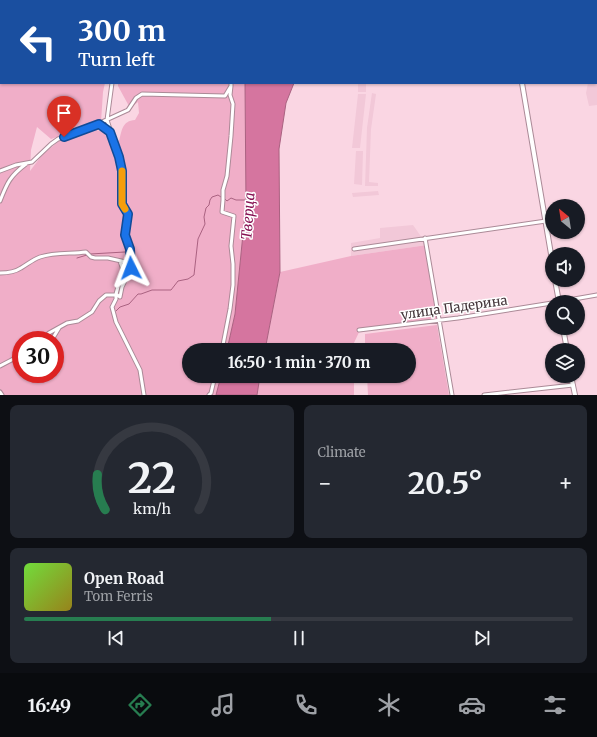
<!DOCTYPE html>
<meta charset="utf-8">
<style>
:root{--surface:#171b24;--page:#242831;--text:#f1f3f6;--muted:#9ea1a6;--line:#363941;--accent:#277d50}
body{margin:0;font-family:Merriweather,serif;background:var(--page);color:var(--text);height:100vh;display:flex;flex-direction:column;font-size:15px;white-space:nowrap}
*{box-sizing:border-box;margin:0}
p{font-size:13px;color:var(--muted)}
.icon{flex:none;width:22px;height:22px;fill:none;stroke:currentColor;stroke-width:2;stroke-linecap:round;stroke-linejoin:round}
.map{position:relative;height:395px;overflow:hidden}
.details{display:flex;flex-direction:column;gap:10px;padding:10px;background:#0d0f14;flex:1}
.details>*{flex:none}
.banner{position:absolute;left:0px;top:0px;width:597px;height:84px;box-shadow:0 1px 3px #0004;background:#1a4fa0;color:#fff;overflow:hidden}
.needle{width:26px;rotate:330deg}
.buttons{position:absolute;left:545px;top:199px;display:grid;gap:8px}
.buttons a{display:grid;place-items:center;width:40px;height:40px;border-radius:50%;background:var(--surface);box-shadow:0 1px 3px #0004;font-size:20px}
.speed{position:absolute;left:12px;top:331px;display:flex;gap:8px;font-size:20px;font-weight:700;text-align:center}
.speed>*{display:grid;place-content:center;width:52px;height:52px;border-radius:50%;background:var(--surface);box-shadow:0 1px 3px #0004;line-height:1}
.speed .limit{border:6px solid #d22;background:#fff;color:#111}
.pin{position:absolute;display:grid;place-items:center;width:34px;height:34px;color:#fff;margin:-41px -17px;border-radius:50% 50% 50% 0;rotate:-45deg;box-shadow:0 0 4px #0007}
.pin .icon{rotate:45deg}
.me{position:absolute;width:44px;margin:-22px;rotate:357deg;stroke-linejoin:round;filter:drop-shadow(0 0 3px #0008)}
.turn{display:flex;align-items:center;gap:14px;height:84px;padding:0 12px;font-size:18px}
.turn .icon{width:52px;height:52px;stroke-width:2.5}
.turn b{display:block;font-size:28px;line-height:34px}
.big{font-size:30px;font-weight:700;line-height:1.1}
.details .tile{flex:1;display:flex;flex-direction:column;justify-content:center;gap:6px;min-width:0;padding:0 14px;border-radius:8px;background:var(--page)}
.details .dial{align-items:center;gap:0}
.dial svg{height:104px;overflow:visible;fill:none;stroke:var(--line);stroke-width:7;stroke-linecap:round;text-anchor:middle}
.dial text{fill:var(--text);stroke:none}
.song{display:flex;align-items:center;gap:12px}
.cover{width:48px;height:48px;border-radius:6px;background:linear-gradient(135deg,hsl(100 70% 55%),hsl(50 70% 35%))}
.played{height:4px;border-radius:2px;background:linear-gradient(90deg,var(--accent) 45%,var(--line) 45%)}
.keys{display:flex;justify-content:space-around;direction:ltr}
.heat{display:flex;justify-content:space-between;align-items:center;font-size:22px;direction:ltr}
.details .tiles{flex:1;display:grid;gap:10px;grid-template-columns:1fr 1fr}
.tile:last-child{grid-column:span 2}
.trip{position:absolute;left:182px;top:343px;width:234px;height:40px;border-radius:20px;background:var(--surface);box-shadow:0 1px 3px #0004;font-weight:700;line-height:40px;text-align:center}
.tab-bar{display:flex;height:64px;justify-content:space-around;align-items:center;background:#090b0e;color:var(--muted)}
.tab-bar .icon{width:28px;height:28px}
.tab-bar .current{color:var(--accent)}
.tab-bar b{font-size:18px;color:var(--text)}
.map>svg:first-child{display:block}
.built{fill:#f2c8d8}
.green{fill:#f0aec8;fill-rule:evenodd}
.water{fill:#d5759f;stroke:#aa6281}
.lines{fill:none;stroke-linecap:round;stroke-linejoin:round}
.stream{stroke:#aa6281;stroke-width:1}
.street-casing{stroke:#ab8a97;stroke-width:5}
.secondary-casing{stroke:#ab8a97;stroke-width:6}
.street{stroke:#fff;stroke-width:3}
.secondary{stroke:#fff;stroke-width:4}
.route-casing{stroke:#114b97;stroke-width:10}
.route{stroke:#1a73e8;stroke-width:7}
.slow{stroke:#f59e0b;stroke-width:7}
.labels{text-anchor:middle;stroke-width:3;stroke-linejoin:round;paint-order:stroke}
.street-label{font-size:13px;fill:#44363b;stroke:#fff}
.water-label{font-size:14px;font-style:italic;fill:#861152;stroke:#fff}
</style>
<div class="map">
<svg width="597" height="395" viewBox="0 0 597 395">
<rect width="100%" height="100%" fill="#fad6e3"/>
<path class="built" d="M597,69V105L589,106L586,93L588,83H596Z
M358,83H366V92H358Z
M372,93L376,94L371,129L369,182L378,183V186H365L367,128Z
M358,94H366L360,148H352Z
M356,151H363L362,185L354,184Z
M378,191L379,195L353,197L352,193Z
M413,225L427,245L351,256V243L380,238V228Z"/>
<path class="green" d="M0,0L91,1H1V83H105L103,92L101,122L51,139L37,127L31,150L30,171L42,155L59,141L96,130L112,133L119,141C122,130 122,121 135,120L139,113L138,102L130,108L118,86V83H245L246,204L235,314L227,350H189V376H221L216,395H0ZM21,340H55V374H21Z
M97,0H259V1Z
M427,245L439,321L360,330L353,345L354,350H265L280,272L351,256Z
M437,325L449,395H368L367,376H409V350H365V334Z
M260,376H354V395H257Z"/>
<path class="water" d="M245,83H294L286,103L279,149L280,272L265,350H227L235,314L246,204Z
M221,376H260L257,395H216Z"/>
<g class="lines">
<path class="stream" d="M224,198L227,201L231,198L236,200H246
M90,254L125,252
M77,258L87,255
M116,311L120,307L129,304L138,294H141L152,290H171L178,281L188,279L194,275L198,239L205,224L204,217L206,208L209,205L210,200L212,197L218,195L221,197"/>
<g class="street-casing">
<path id="street" d="M94,0V1
M245,1V0
M477,1L483,0
M112,83L107,120L119,157L122,171V204L128,214L125,235L130,249V263
M99,124L110,132
M0,171L16,165L32,162L51,144L58,139L80,132L128,110L136,98L142,94L225,96L231,86V83
M0,201C7,183 10,176 26,164
M425,238L452,395
M354,249L546,221
M0,273C7,273 15,272 21,268C28,264 32,260 40,257C55,252 71,254 86,252L91,257L95,258H108L130,263L131,268L122,287L120,297L116,294L119,283L124,273L120,261
M557,302L597,295
M359,330L458,318L552,303
M43,340L49,333L67,323L78,321L92,312L99,301L106,295H116V299L112,307L116,322L140,370L144,395
M50,340L53,338L59,328
M222,350L230,309L233,285V264L231,246L234,216L222,212L223,200V190L227,176L231,136L233,104L230,95L231,86
M0,366L21,355
M0,392L2,395
M209,395L211,393L215,376
M484,395L573,385"/>
</g>
<g class="secondary-casing">
<path id="secondary" d="M509,0V1
M522,83L552,260
M555,280L559,302
M563,328L567,350
M571,376L575,395"/>
</g>
<use href="#street" class="street"/>
<use href="#secondary" class="secondary"/>
</g>
<g class="lines">
<g class="route-casing">
<path id="route" d="M64,137L99,124L110,132L119,157L122,171V204L128,214L125,235L130,249L131,268"/>
</g>
<use href="#route" class="route"/>
<path class="slow" d="M122,171V204L125,209"/>
</g>
<g class="labels">
<g class="street-label">
<text transform="translate(454 307) rotate(-8)" y="5">улица Падерина</text>
</g>
<g class="water-label">
<text transform="translate(248 216) rotate(-86)" y="5">Тверца</text>
</g>
</g>
</svg>
<div class="buttons">
<a><svg class="needle" viewBox="-14 -14 28 28"><path d="M0-13l5 13h-10z" fill="#e53935"/><path d="M0 13l5-13h-10z" fill="#9ea1a6"/></svg></a>
<a><svg class="icon" aria-label="sound" viewBox="0 0 24 24"><path d="M4 9h4l5-4v14l-5-4H4zM17 9q2 3 0 6"/></svg></a>
<a><svg class="icon" aria-label="search" viewBox="0 0 24 24"><circle cx="10" cy="10" r="6"/><path d="M15 15l6 6"/></svg></a>
<a><svg class="icon" aria-label="layers" viewBox="0 0 24 24"><path d="M12 4l9 5-9 5-9-5zM3 14l9 5 9-5"/></svg></a>
</div>
<div class="speed"><div class="limit">30</div></div>
<div class="pin" style="left:64px;top:137px;background:#d93025"><svg class="icon" aria-label="arrive" viewBox="0 0 24 24"><path d="M6 21V4h12l-3 4 3 4H6"/></svg></div>
<svg class="me" style="left:131px;top:268px" viewBox="-20 -20 40 40"><path d="M0-17L14 15 0 8-14 15z" fill="#1a73e8" stroke="#fff" stroke-width="4"/></svg>
<div class="trip">16:50 · 1 min · 370 m</div>
<div class="banner">
<div class="turn"><svg class="icon" aria-label="left" viewBox="0 0 24 24"><path d="M17 20v-9H6M10 6l-5 5 5 5"/></svg><div><b>300 m</b>Turn left</div></div>
</div>
</div>
<section class="details">
<div class="tiles">
<div class="tile dial"><svg viewBox="0 0 100 80">
<path d="M14 69A42 42 0 1 1 86 69"/>
<path d="M14 69A42 42 0 0 1 8 42" stroke="#277d50"/>
<text x="50" y="56" font-size="32" font-weight="700">22</text>
<text x="50" y="72" font-size="11">km/h</text>
</svg></div>
<div class="tile"><p>Climate</p>
<div class="heat"><a>−</a><b class="big">20.5°</b><a>+</a></div>
</div>
<div class="tile">
<div class="song"><i class="cover"></i><div><b>Open Road</b><p>Tom Ferris</p></div></div>
<div class="played"></div>
<div class="keys"><svg class="icon" aria-label="previous" viewBox="0 0 24 24"><path d="M18 5L8 12l10 7zM5 5v14"/></svg><svg class="icon" aria-label="pause" viewBox="0 0 24 24"><path d="M8 5v14M16 5v14"/></svg><svg class="icon" aria-label="next" viewBox="0 0 24 24"><path d="M6 5l10 7-10 7zM19 5v14"/></svg></div>
</div>
</div>
</section>
<nav class="tab-bar">
<b>16:49</b>
<svg class="icon current" aria-label="directions" viewBox="0 0 24 24"><path d="M12 3l9 9-9 9-9-9zM9 14v-3h6M13 9l2 2-2 2"/></svg>
<svg class="icon" aria-label="music" viewBox="0 0 24 24"><path d="M9 18V5l10-2v13"/><circle cx="6" cy="18" r="3"/><circle cx="16" cy="16" r="3"/></svg>
<svg class="icon" aria-label="phone" viewBox="0 0 24 24"><path d="M5 4h4l2 5-3 2q2 4 5 5l2-3 5 2v4C11 20 4 13 5 4z"/></svg>
<svg class="icon" aria-label="climate" viewBox="0 0 24 24"><path d="M12 3v18M4 7l16 10M4 17L20 7"/></svg>
<svg class="icon" aria-label="car" viewBox="0 0 24 24"><path d="M5 17H2v-5l4-1 3-4h7l3 4 3 1v5h-3M9 17h6M6 11h13"/><circle cx="7" cy="17" r="2"/><circle cx="17" cy="17" r="2"/></svg>
<svg class="icon" aria-label="filters" viewBox="0 0 24 24"><path d="M4 7h16M4 17h16"/><circle cx="9" cy="7" r="2"/><circle cx="15" cy="17" r="2"/></svg>
</nav>
